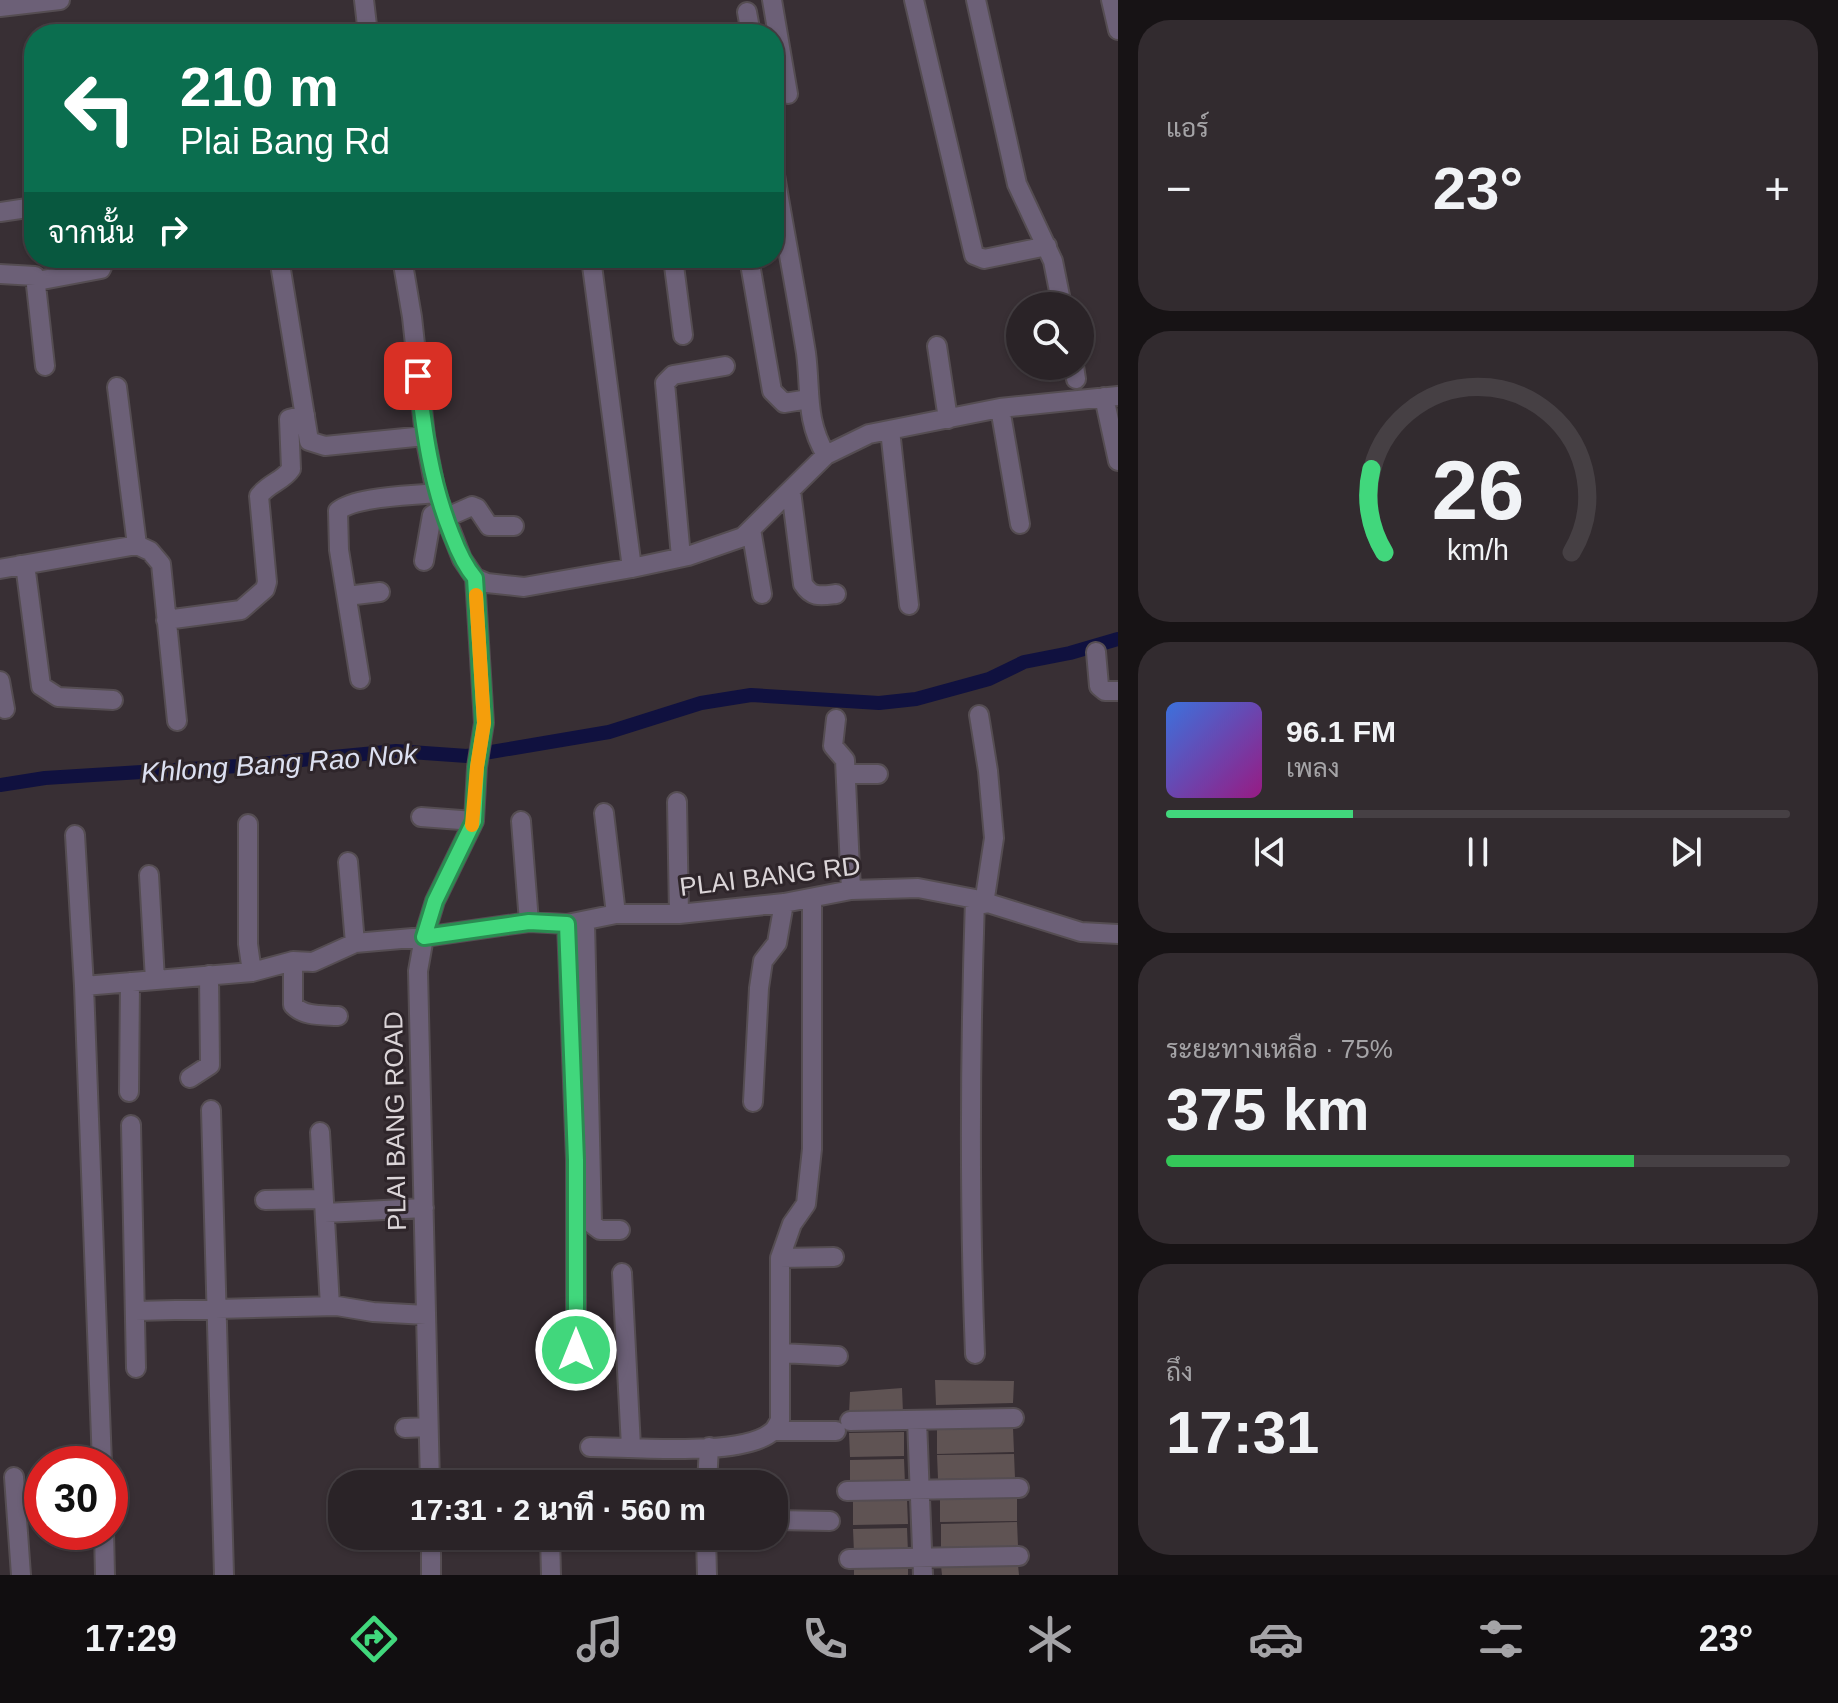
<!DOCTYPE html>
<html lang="th">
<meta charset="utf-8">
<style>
:root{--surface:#2a2327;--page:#322b2f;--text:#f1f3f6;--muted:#a5a4a7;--line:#464044;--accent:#41d77c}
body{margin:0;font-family:Arial,Sarabun,sans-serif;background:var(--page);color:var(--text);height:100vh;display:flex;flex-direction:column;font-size:30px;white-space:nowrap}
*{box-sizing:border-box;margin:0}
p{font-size:26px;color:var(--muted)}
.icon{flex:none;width:44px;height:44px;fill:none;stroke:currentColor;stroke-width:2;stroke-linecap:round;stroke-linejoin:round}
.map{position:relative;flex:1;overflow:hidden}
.side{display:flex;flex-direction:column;gap:20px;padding:20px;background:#171315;width:720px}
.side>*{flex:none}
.guide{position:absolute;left:24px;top:24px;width:760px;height:244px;border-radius:32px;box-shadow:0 2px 6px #0004,0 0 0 2px var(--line);background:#0b6e4f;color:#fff;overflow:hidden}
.fabs{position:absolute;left:1006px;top:292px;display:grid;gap:16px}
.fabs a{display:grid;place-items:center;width:88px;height:88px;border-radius:50%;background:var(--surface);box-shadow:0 2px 6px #0004,0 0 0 2px var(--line);font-size:40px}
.speed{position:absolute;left:24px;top:1446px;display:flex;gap:16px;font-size:40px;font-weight:700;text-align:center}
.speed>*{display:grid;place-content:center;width:104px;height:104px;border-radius:50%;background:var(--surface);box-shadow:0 2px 6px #0004,0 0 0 2px var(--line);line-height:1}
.speed .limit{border:12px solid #d22;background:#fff;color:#111}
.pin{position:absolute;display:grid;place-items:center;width:68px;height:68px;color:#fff;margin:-34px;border-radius:16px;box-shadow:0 4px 12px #0006}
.me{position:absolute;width:88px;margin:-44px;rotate:0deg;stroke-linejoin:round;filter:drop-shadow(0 0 6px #0008)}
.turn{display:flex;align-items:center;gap:28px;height:168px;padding:0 24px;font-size:36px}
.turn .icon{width:104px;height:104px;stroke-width:2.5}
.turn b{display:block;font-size:56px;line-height:68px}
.then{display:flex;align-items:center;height:76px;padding:0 24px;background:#0003;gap:16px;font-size:30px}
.big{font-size:60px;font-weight:800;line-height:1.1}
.side .widget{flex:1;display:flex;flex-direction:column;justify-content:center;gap:12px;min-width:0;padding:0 28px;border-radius:32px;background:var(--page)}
.side .dial{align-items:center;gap:0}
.dial svg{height:208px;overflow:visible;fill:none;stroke:var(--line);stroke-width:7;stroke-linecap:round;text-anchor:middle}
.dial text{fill:var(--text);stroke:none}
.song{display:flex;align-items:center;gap:24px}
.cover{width:96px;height:96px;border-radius:12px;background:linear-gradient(135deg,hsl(220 70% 55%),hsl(310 70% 35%))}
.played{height:8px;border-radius:4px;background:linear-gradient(90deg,var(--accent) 30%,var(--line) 30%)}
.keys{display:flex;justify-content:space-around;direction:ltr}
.heat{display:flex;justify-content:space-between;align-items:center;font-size:44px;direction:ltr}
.charge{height:12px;border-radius:6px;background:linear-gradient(90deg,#34c759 75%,var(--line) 0)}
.trip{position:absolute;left:328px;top:1470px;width:460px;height:80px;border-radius:32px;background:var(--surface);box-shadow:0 2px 6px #0004,0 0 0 2px var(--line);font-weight:800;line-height:80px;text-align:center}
.menu{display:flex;height:128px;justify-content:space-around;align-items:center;background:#110e10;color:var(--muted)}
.menu .icon{width:56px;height:56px}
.menu .active{color:var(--accent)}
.menu b{font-size:36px;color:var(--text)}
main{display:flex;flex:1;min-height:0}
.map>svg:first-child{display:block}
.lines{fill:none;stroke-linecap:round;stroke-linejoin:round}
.canal{stroke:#10113f;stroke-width:14}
.building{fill:#5f5353}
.minor-casing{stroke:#554d52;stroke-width:22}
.minor{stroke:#6c6077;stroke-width:18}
.route-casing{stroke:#2a8c51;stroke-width:20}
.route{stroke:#41d77c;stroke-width:14}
.slow{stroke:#f59e0b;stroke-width:14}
.labels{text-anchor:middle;stroke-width:6;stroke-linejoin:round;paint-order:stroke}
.street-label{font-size:26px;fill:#dbd5d8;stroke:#2e252a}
.water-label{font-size:28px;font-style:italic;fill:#dce0f1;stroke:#2e252a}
</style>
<main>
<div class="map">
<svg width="1118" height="1575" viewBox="0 0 1118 1575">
<rect width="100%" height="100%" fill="#382f34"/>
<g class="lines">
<path class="canal" d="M0,785L45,778L238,766L396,751L467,756L609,732L701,703L751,695L879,703L916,699L989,679L1024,662L1070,653L1118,639"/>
</g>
<path class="building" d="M935,1380L1014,1381L1013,1403L936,1405Z
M902,1388L903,1413L849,1414L850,1392Z
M1013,1428L1014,1452L937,1454V1429Z
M904,1432V1456L850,1457L849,1433Z
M1014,1454L1015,1478L938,1479L937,1455Z
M904,1459L905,1484L850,1485V1460Z
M1017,1496V1521L940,1522V1498Z
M907,1500L908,1524L853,1525V1501Z
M1017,1522L1018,1546L941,1548V1524Z
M907,1528L908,1552L854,1553L853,1529Z
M1018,1565L1019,1575H942L941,1566Z
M908,1568V1575H854V1569Z"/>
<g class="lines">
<g class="minor-casing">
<path id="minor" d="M364,0L368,34
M772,0L788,94
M914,0L974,255L984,259L1047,246
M976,0L1017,184L1053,261L1062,306
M1111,0L1118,30
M0,7L60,0
M747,12L751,34
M774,169C784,230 796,291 806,353C811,391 805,420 826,455
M0,212L34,207
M402,258L412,317L425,436L436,493L462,559L475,578L487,583L524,587L632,568L688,556L743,537L826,455L869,434L1000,408L1118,396
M591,258L632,568
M673,258L683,335
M749,258L772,391L784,403L809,399
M281,270L309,441L325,446L425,436
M0,274L35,276L45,366
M37,281L101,269L106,258
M937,346L948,419
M1074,366L1076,379
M117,387L137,545
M1104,397L1118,461
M1000,408L1020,524
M890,430L909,605
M791,491L803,584C812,598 820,596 836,594
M445,518L472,506L477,508L489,526H514
M751,529L762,594
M681,557L665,383L673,375L725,366
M424,561L432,515L442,508
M20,565L26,572L41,686L58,697L113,700
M0,569L137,545L150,551L161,564L177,721
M347,596L380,592
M166,620L241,610L265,589L267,582L259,496C269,483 283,481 291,469L289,419L305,415
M1096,652L1099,686L1105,691H1118
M360,679L339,550L338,511C356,496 412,496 436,493
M0,681L5,709
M979,715L988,771L994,838L984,904
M836,719L833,746L845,760L851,890
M846,774H878
M677,802L679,914
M604,813L616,914
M421,817L474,821
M521,821L529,922
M248,824V944L252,972
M75,835L84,986L102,1464
M348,862L355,943
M149,875L155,980
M585,923L592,1224L600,1230H620
M567,924L576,1160V1350
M293,961V1005C304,1017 323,1015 338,1016
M84,986L252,972L293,961L313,962L355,943L424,937L529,922L567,924L616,914H679L784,903L851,890L918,888L975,899L1081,932L1118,934
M190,1078L210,1065L209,975
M129,1092L130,982
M753,1102L759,988L763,961L777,943L784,903
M211,1110L224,1575
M131,1125L136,1368
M320,1132L330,1306
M265,1200L323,1199
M325,1213L424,1208
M780,1258L834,1257
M622,1273L631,1447
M135,1311L337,1306L373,1312L426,1315
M781,1353L838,1356
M975,1354C969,1202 970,1051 975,899
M917,1420L923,1575
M850,1421L1014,1418
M405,1428L428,1427
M773,1431H836
M590,1447C631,1447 744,1458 773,1431C776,1429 777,1424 780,1421V1258L792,1224L806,1204L812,1149V898
M14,1477L21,1575
M430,1484L418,971L424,937L435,901L474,821L477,767L484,723L475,578
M707,1484L709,1447
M847,1491L1019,1488
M774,1520L830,1521
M104,1532L105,1575
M431,1536V1575
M550,1536L551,1575
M706,1536L707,1575
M849,1559L1019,1556"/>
</g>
<use href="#minor" class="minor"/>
</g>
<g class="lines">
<g class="route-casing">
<path id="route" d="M418,376C424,431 431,483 452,535C458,551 464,565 475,578L484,723L477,767L474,821L435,901L424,937L529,922L567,924L576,1160V1350"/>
</g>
<use href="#route" class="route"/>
<path class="slow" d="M472,825L477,767L484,723L476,595"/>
</g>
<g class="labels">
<g class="street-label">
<text transform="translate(770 876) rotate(-7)" y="9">PLAI BANG RD</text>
<text transform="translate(395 1121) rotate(-91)" y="9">PLAI BANG ROAD</text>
</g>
<g class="water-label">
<text transform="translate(279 763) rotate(-4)" y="10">Khlong Bang Rao Nok</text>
</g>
</g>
</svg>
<div class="fabs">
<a><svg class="icon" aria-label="search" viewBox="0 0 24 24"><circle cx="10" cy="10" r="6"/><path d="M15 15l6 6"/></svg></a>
</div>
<div class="speed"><div class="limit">30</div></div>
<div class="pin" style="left:418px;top:376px;background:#d93025"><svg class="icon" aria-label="arrive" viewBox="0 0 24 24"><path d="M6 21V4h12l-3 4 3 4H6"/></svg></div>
<svg class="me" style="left:576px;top:1350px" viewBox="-20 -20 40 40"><circle r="17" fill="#41d77c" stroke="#fff" stroke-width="3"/><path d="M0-11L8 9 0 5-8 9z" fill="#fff"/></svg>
<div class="trip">17:31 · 2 นาที · 560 m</div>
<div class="guide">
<div class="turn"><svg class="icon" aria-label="left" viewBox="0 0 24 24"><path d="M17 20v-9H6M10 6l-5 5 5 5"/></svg><div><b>210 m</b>Plai Bang Rd</div></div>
<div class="then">จากนั้น<svg class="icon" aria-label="right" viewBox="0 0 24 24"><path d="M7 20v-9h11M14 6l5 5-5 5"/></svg></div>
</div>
</div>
<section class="side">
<div class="widget"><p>แอร์</p>
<div class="heat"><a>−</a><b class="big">23°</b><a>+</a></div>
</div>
<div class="widget dial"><svg viewBox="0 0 100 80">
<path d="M14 69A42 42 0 1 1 86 69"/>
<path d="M14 69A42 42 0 0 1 9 37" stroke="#41d77c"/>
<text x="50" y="56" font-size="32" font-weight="700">26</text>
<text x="50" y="72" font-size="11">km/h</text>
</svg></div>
<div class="widget">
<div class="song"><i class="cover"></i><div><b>96.1 FM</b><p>เพลง</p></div></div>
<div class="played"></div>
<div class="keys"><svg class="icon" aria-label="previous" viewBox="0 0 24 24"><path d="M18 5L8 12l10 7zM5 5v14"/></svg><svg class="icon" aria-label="pause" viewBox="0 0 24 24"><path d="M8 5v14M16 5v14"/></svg><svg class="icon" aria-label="next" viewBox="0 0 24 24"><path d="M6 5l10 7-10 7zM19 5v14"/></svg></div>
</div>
<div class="widget"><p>ระยะทางเหลือ · 75%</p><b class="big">375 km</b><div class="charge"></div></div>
<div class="widget"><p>ถึง</p><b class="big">17:31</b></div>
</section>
</main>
<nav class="menu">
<b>17:29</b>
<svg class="icon active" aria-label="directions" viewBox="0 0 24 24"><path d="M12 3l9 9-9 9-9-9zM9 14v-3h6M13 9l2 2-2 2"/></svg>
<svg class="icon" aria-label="music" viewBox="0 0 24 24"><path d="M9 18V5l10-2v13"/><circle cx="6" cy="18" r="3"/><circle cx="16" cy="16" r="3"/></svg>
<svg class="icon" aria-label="phone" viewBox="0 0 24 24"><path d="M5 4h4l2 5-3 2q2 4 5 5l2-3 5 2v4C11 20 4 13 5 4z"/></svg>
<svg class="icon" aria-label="climate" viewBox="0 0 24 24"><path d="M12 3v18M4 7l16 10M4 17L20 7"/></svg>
<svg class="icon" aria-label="car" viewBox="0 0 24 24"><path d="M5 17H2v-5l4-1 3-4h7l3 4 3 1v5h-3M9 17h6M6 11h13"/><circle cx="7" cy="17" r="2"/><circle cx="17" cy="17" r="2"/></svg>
<svg class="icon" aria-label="filters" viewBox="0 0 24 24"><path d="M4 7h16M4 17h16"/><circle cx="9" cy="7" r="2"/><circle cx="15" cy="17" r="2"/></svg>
<b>23°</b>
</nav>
